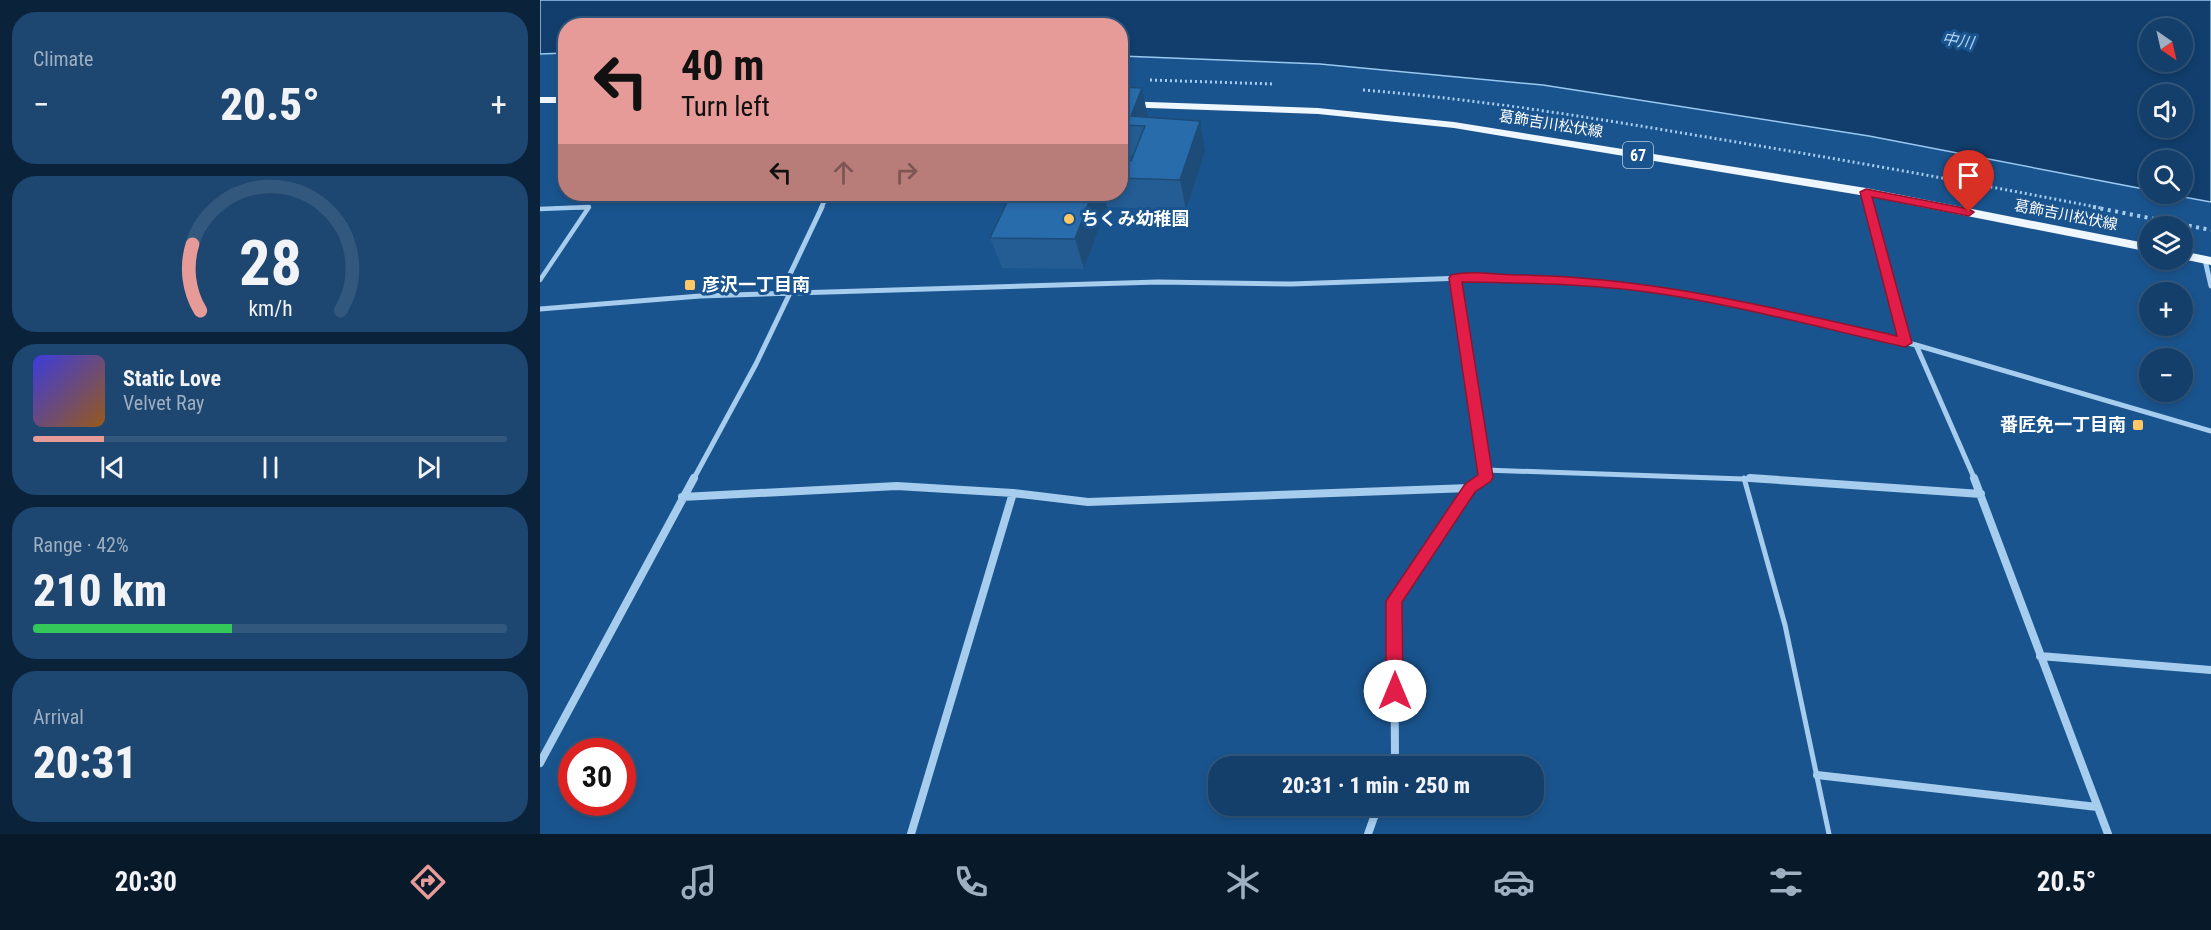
<!DOCTYPE html>
<meta charset="utf-8">
<style>
:root{--surface:#143f6a;--page:#1d4670;--text:#f1f3f6;--muted:#9dafc1;--line:#33587e;--accent:#e69b98}
body{margin:0;font-family:"Roboto Condensed","Noto Sans JP",sans-serif;background:var(--page);color:var(--text);height:100vh;display:flex;flex-direction:column;font-size:22px;white-space:nowrap}
*{box-sizing:border-box;margin:0}
p{font-size:20px;color:var(--muted)}
.icon{flex:none;width:33px;height:33px;fill:none;stroke:currentColor;stroke-width:2;stroke-linecap:round;stroke-linejoin:round}
.map{position:relative;flex:1;overflow:hidden}
.sheet{display:flex;flex-direction:column;gap:12px;padding:12px;background:#0b233a;width:540px}
.sheet>*{flex:none}
.guide{position:absolute;left:18px;top:18px;width:570px;height:183px;border-radius:24px;box-shadow:0 3px 9px #0003,0 0 0 2px var(--line);background:#e69b98;color:#111;overflow:hidden}
.needle{width:39px;rotate:146deg}
.buttons{position:absolute;left:1599px;top:18px;display:grid;gap:12px}
.buttons a{display:grid;place-items:center;width:54px;height:54px;border-radius:50%;background:var(--surface);box-shadow:0 3px 9px #0003,0 0 0 2px var(--line);font-size:30px}
.speed{position:absolute;left:18px;top:738px;display:flex;gap:12px;font-size:30px;font-weight:700;text-align:center}
.speed>*{display:grid;place-content:center;width:78px;height:78px;border-radius:50%;background:var(--surface);box-shadow:0 3px 9px #0003,0 0 0 2px var(--line);line-height:1}
.speed .limit{border:9px solid #d22;background:#fff;color:#111}
.pin{position:absolute;display:grid;place-items:center;width:51px;height:51px;color:#fff;margin:-62px -26px;border-radius:50% 50% 50% 0;rotate:-45deg;box-shadow:0 0 6px #0007}
.pin .icon{rotate:45deg}
.me{position:absolute;width:66px;margin:-33px;rotate:0deg;stroke-linejoin:round;filter:drop-shadow(0 0 4px #0008)}
.turn{display:flex;align-items:center;gap:21px;height:126px;padding:0 24px;font-size:27px}
.turn .icon{width:78px;height:78px;stroke-width:2.5}
.turn b{display:block;font-size:42px;line-height:51px}
.lanes{display:flex;align-items:center;height:57px;padding:0 24px;background:#0003;justify-content:center;gap:30px;direction:ltr}
.lanes .off{opacity:.35}
.big{font-size:45px;font-weight:800;line-height:1.1}
.sheet .widget{flex:1;display:flex;flex-direction:column;justify-content:center;gap:9px;min-width:0;padding:0 21px;border-radius:24px;background:var(--page)}
.sheet .dial{align-items:center;gap:0}
.dial svg{height:156px;overflow:visible;fill:none;stroke:var(--line);stroke-width:7;stroke-linecap:round;text-anchor:middle}
.dial text{fill:var(--text);stroke:none}
.song{display:flex;align-items:center;gap:18px}
.cover{width:72px;height:72px;border-radius:9px;background:linear-gradient(135deg,hsl(240 70% 55%),hsl(30 70% 35%))}
.played{height:6px;border-radius:3px;background:linear-gradient(90deg,var(--accent) 15%,var(--line) 15%)}
.keys{display:flex;justify-content:space-around;direction:ltr}
.heat{display:flex;justify-content:space-between;align-items:center;font-size:33px;direction:ltr}
.charge{height:9px;border-radius:4px;background:linear-gradient(90deg,#34c759 42%,var(--line) 0)}
.trip{position:absolute;left:668px;top:756px;width:336px;height:60px;border-radius:24px;background:var(--surface);box-shadow:0 3px 9px #0003,0 0 0 2px var(--line);font-weight:800;line-height:60px;text-align:center}
.tab-bar{display:flex;height:96px;justify-content:space-around;align-items:center;background:#08192a;color:var(--muted)}
.tab-bar .icon{width:42px;height:42px}
.tab-bar .current{color:var(--accent)}
.tab-bar b{font-size:27px;color:var(--text)}
main{display:flex;flex:1;min-height:0}
.map>svg:first-child{display:block}
.water{fill:#113e6c;stroke:#99c8f0;stroke-width:1.5;fill-rule:evenodd}
.lines{fill:none;stroke-linecap:round;stroke-linejoin:round}
.path-far1{stroke:#a6ccee;stroke-width:3;stroke-dasharray:2 3;stroke-linecap:butt}
.path{stroke:#a6ccee;stroke-width:4;stroke-dasharray:3 4.5;stroke-linecap:butt}
.service-far2{stroke:#a6ccee;stroke-width:3}
.service-far1{stroke:#a6ccee;stroke-width:4.5}
.service{stroke:#a6ccee;stroke-width:5}
.minor-far2{stroke:#a6ccee;stroke-width:4.5}
.minor-far1{stroke:#a6ccee;stroke-width:5}
.minor{stroke:#a6ccee;stroke-width:8}
.primary{fill:#eef6ff;fill-rule:evenodd}
.wall{fill:#235d94}
.shaded-wall{fill:#1d4c78}
.building{fill:#296cac;stroke:#1d4c78;stroke-width:1.5}
.route{fill:#e11d48;stroke:#92132f;stroke-width:1.5}
.poi-dot{fill:#ffc864;stroke:#1a548e;stroke-width:2}
.labels{text-anchor:middle;stroke-width:6;stroke-linejoin:round;paint-order:stroke}
.far-street-label{font-size:15px;fill:#fff;stroke:#1a548e}
.far-water-label{font-size:16px;font-style:italic;fill:#b2d5f5;stroke:#1a548e}
.shield{fill:#1a548e;stroke:#baccdd;stroke-width:1.5}
.shield-label{font-size:16px;font-weight:bold;fill:#fff}
.poi-label{font-size:18px;font-weight:bold;fill:#fff;stroke:#1a548e;text-anchor:start}
</style>
<main>
<section class="sheet">
<div class="widget"><p>Climate</p>
<div class="heat"><a>−</a><b class="big">20.5°</b><a>+</a></div>
</div>
<div class="widget dial"><svg viewBox="0 0 100 80">
<path d="M14 69A42 42 0 1 1 86 69"/>
<path d="M14 69A42 42 0 0 1 10 35" stroke="#e69b98"/>
<text x="50" y="56" font-size="32" font-weight="700">28</text>
<text x="50" y="72" font-size="11">km/h</text>
</svg></div>
<div class="widget">
<div class="song"><i class="cover"></i><div><b>Static Love</b><p>Velvet Ray</p></div></div>
<div class="played"></div>
<div class="keys"><svg class="icon" aria-label="previous" viewBox="0 0 24 24"><path d="M18 5L8 12l10 7zM5 5v14"/></svg><svg class="icon" aria-label="pause" viewBox="0 0 24 24"><path d="M8 5v14M16 5v14"/></svg><svg class="icon" aria-label="next" viewBox="0 0 24 24"><path d="M6 5l10 7-10 7zM19 5v14"/></svg></div>
</div>
<div class="widget"><p>Range · 42%</p><b class="big">210 km</b><div class="charge"></div></div>
<div class="widget"><p>Arrival</p><b class="big">20:31</b></div>
</section>
<div class="map">
<svg width="1671" height="834" viewBox="0 0 1671 834">
<rect width="100%" height="100%" fill="#1a548e"/>
<path class="water" d="M0,0H1671V202L1627,194H1642V160H1610L1609,190L1329,136L1003,85L780,64L581,56L580,26H26L25,53L0,54ZM1610,28H1642V62H1610ZM1610,94H1642V128H1610Z"/>
<g class="lines">
<path class="path-far1" d="M610,80L734,84
M823,90C936,99 1048,117 1160,136C1294,158 1428,182 1561,208"/>
<path class="path" d="M1553,207L1671,230"/>
<path class="service-far2" d="M14,208H48"/>
<path class="service-far1" d="M0,209L49,207L0,280"/>
<path class="service" d="M1204,478L1245,625L1289,834"/>
<path class="minor-far2" d="M1326,192L1330,208
M281,208L288,194"/>
<path class="minor-far1" d="M1330,207L1365,343
M1665,260L1671,286
M916,278L946,477L942,480
M241,293L282,207
M0,309L160,296L618,282L751,284L953,277L1073,284L1201,304L1376,345L1671,431
M1376,345L1435,480
M945,470L1232,480
M153,480L216,364L250,293"/>
<path class="minor" d="M1210,478L1441,494
M1434,478L1568,834
M142,497L357,486L473,493L548,502L930,488
M1500,656L1671,670
M0,763L154,478
M852,766L855,758L854,601L930,488L944,478
M1277,775L1557,807
M371,834L473,493
M828,834L838,806"/>
<path class="primary" d="M0,97H26V103H0Z
M580,101L778,108L914,122L1326,188L1610,244V252L1326,196L914,128L778,114L580,107Z
M1642,251L1671,257V265L1642,259Z"/>
</g>
<path class="wall" d="M580,87L608,118L665,151L646,210L567,207L544,269L462,268L450,238L471,194H580V160L591,161L593,156L580,155Z"/>
<path class="shaded-wall" d="M602,88L608,117L591,116Z
M660,121L665,151L646,210L640,180Z
M552,194H563L567,207L544,269L535,239Z"/>
<path class="building" d="M580,87L602,88L591,116L660,121L640,180L580,178V160L591,161L605,126L580,125Z
M471,194H552L535,239L450,238Z"/>
<path class="route" d="M1326,189L1429,209L1434,212L1429,216L1332,197L1372,343L1365,347C1286,329 1208,308 1128,295C1060,284 991,283 922,282L953,477L951,481L935,492L862,602L863,691L861,697L855,699L849,697L846,691V601L925,484L938,475L909,278L911,275C932,270 959,275 980,275C1108,277 1232,307 1357,336L1320,192Z"/>
<g class="poi-dot">
<circle cx="529" cy="219" r="6"/>
<rect x="144" y="279" width="12" height="12" rx="3"/>
<rect x="1592" y="419" width="12" height="12" rx="3"/>
</g>
<g class="labels">
<g class="far-street-label">
<text transform="translate(1011 124) rotate(9)" y="5">葛飾吉川松伏線</text>
<text transform="translate(1526 215) rotate(11)" y="5">葛飾吉川松伏線</text>
</g>
<g class="far-water-label">
<text transform="translate(1418 40) rotate(9)" y="6">中川</text>
</g>
<rect class="shield" x="1083" y="142" width="30" height="26" rx="4.5"/>
<g class="shield-label">
<text x="1098" y="161">67</text>
</g>
<g class="poi-label">
<text x="541" y="225">ちくみ幼稚園</text>
<text x="162" y="291">彦沢一丁目南</text>
<text x="1586" y="431" text-anchor="end">番匠免一丁目南</text>
</g>
</g>
</svg>
<div class="buttons">
<a><svg class="needle" viewBox="-14 -14 28 28"><path d="M0-13l5 13h-10z" fill="#e53935"/><path d="M0 13l5-13h-10z" fill="#9dafc1"/></svg></a>
<a><svg class="icon" aria-label="sound" viewBox="0 0 24 24"><path d="M4 9h4l5-4v14l-5-4H4zM17 9q2 3 0 6"/></svg></a>
<a><svg class="icon" aria-label="search" viewBox="0 0 24 24"><circle cx="10" cy="10" r="6"/><path d="M15 15l6 6"/></svg></a>
<a><svg class="icon" aria-label="layers" viewBox="0 0 24 24"><path d="M12 4l9 5-9 5-9-5zM3 14l9 5 9-5"/></svg></a>
<a>+</a>
<a>−</a>
</div>
<div class="speed"><div class="limit">30</div></div>
<div class="pin" style="left:1429px;top:212px;background:#d93025"><svg class="icon" aria-label="arrive" viewBox="0 0 24 24"><path d="M6 21V4h12l-3 4 3 4H6"/></svg></div>
<svg class="me" style="left:855px;top:691px" viewBox="-20 -20 40 40"><circle r="19" fill="#fff"/><path d="M0-13L10 11 0 6-10 11z" fill="#e11d48"/></svg>
<div class="trip">20:31 · 1 min · 250 m</div>
<div class="guide">
<div class="turn"><svg class="icon" aria-label="left" viewBox="0 0 24 24"><path d="M17 20v-9H6M10 6l-5 5 5 5"/></svg><div><b>40 m</b>Turn left</div></div>
<div class="lanes"><svg class="icon" aria-label="left" viewBox="0 0 24 24"><path d="M17 20v-9H6M10 6l-5 5 5 5"/></svg><svg class="icon off" aria-label="ahead" viewBox="0 0 24 24"><path d="M12 20V5M6 11l6-6 6 6"/></svg><svg class="icon off" aria-label="right" viewBox="0 0 24 24"><path d="M7 20v-9h11M14 6l5 5-5 5"/></svg></div>
</div>
</div>
</main>
<nav class="tab-bar">
<b>20:30</b>
<svg class="icon current" aria-label="directions" viewBox="0 0 24 24"><path d="M12 3l9 9-9 9-9-9zM9 14v-3h6M13 9l2 2-2 2"/></svg>
<svg class="icon" aria-label="music" viewBox="0 0 24 24"><path d="M9 18V5l10-2v13"/><circle cx="6" cy="18" r="3"/><circle cx="16" cy="16" r="3"/></svg>
<svg class="icon" aria-label="phone" viewBox="0 0 24 24"><path d="M5 4h4l2 5-3 2q2 4 5 5l2-3 5 2v4C11 20 4 13 5 4z"/></svg>
<svg class="icon" aria-label="climate" viewBox="0 0 24 24"><path d="M12 3v18M4 7l16 10M4 17L20 7"/></svg>
<svg class="icon" aria-label="car" viewBox="0 0 24 24"><path d="M5 17H2v-5l4-1 3-4h7l3 4 3 1v5h-3M9 17h6M6 11h13"/><circle cx="7" cy="17" r="2"/><circle cx="17" cy="17" r="2"/></svg>
<svg class="icon" aria-label="filters" viewBox="0 0 24 24"><path d="M4 7h16M4 17h16"/><circle cx="9" cy="7" r="2"/><circle cx="15" cy="17" r="2"/></svg>
<b>20.5°</b>
</nav>
